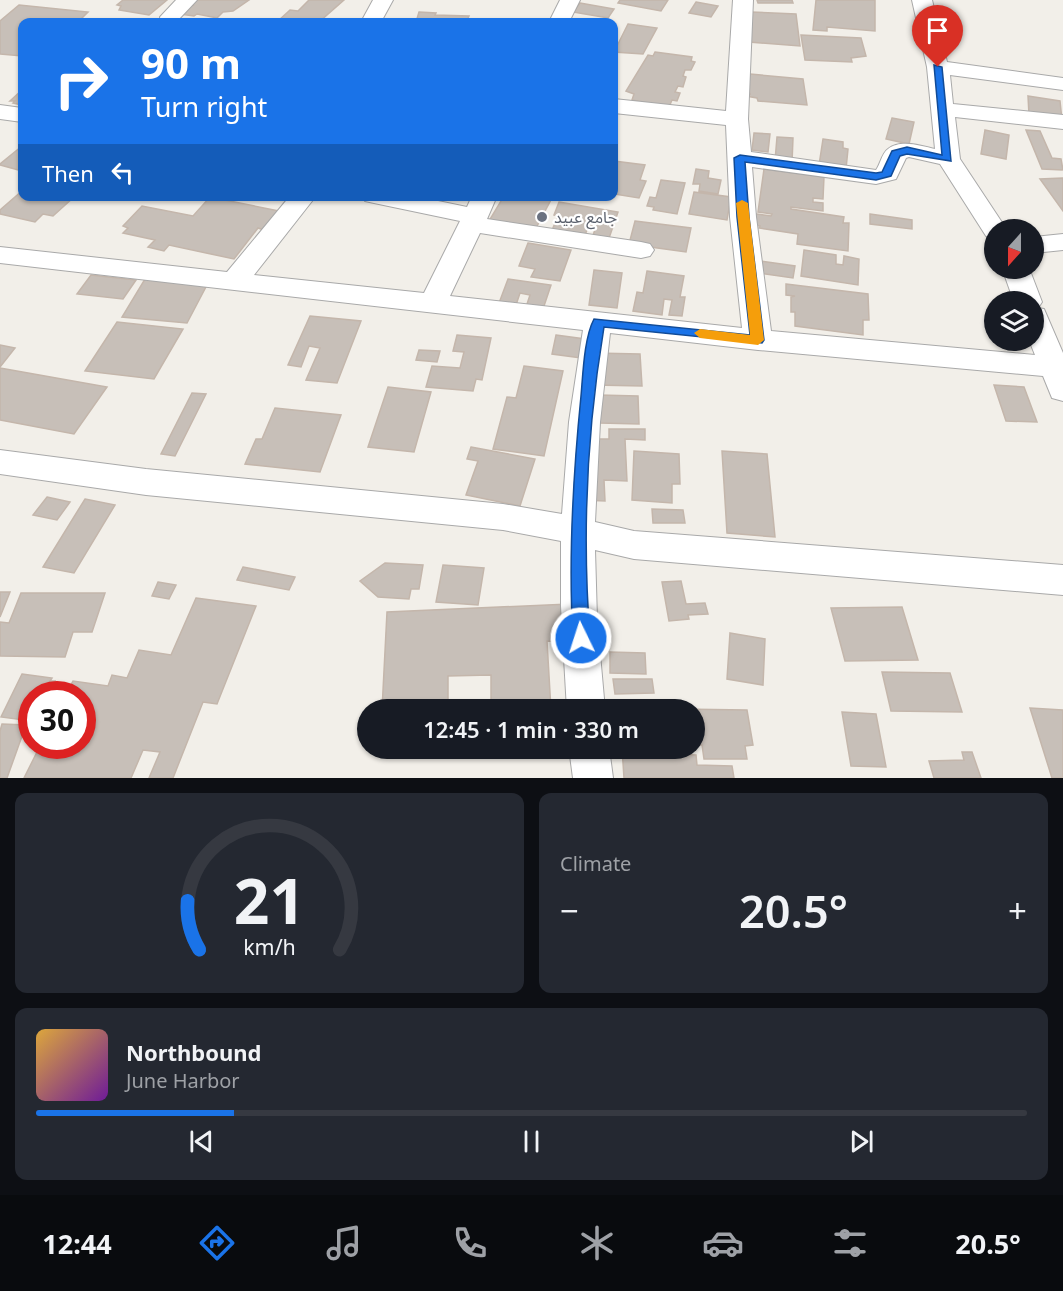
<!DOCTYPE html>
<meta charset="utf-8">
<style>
:root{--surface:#171b24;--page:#242831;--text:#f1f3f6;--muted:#9ea1a6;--line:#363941;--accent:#1a73e8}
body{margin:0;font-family:"Noto Sans","Noto Sans Arabic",sans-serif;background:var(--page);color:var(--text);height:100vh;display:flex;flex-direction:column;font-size:22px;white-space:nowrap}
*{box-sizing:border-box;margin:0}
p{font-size:20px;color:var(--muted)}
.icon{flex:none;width:33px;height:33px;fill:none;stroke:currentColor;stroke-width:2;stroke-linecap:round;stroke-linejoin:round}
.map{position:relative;height:778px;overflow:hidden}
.sheet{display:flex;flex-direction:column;gap:15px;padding:15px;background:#0d0f14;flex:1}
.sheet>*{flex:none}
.top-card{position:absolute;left:18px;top:18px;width:600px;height:183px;border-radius:12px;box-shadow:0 2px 4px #0004;background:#1a73e8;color:#fff;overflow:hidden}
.needle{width:39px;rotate:201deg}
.tools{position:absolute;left:984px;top:219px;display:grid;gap:12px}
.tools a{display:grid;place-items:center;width:60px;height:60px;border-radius:50%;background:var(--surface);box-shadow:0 2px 4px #0004;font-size:30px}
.speed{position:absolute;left:18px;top:681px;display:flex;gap:12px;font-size:30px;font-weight:700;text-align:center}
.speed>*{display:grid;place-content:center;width:78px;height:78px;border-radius:50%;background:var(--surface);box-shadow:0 2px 4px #0004;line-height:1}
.speed .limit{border:9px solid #d22;background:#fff;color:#111}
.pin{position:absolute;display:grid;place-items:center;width:51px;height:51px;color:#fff;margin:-62px -26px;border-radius:50% 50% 50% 0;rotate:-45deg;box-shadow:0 0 6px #0007}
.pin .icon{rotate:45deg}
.me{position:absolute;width:66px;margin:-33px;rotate:356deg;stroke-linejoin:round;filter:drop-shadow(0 0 4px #0008)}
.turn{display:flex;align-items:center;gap:21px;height:126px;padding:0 24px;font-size:27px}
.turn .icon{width:78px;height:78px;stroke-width:2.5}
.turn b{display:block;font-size:42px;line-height:51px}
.then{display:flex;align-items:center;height:57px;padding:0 24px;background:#0003;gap:12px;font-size:22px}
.big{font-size:45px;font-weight:600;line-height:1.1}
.sheet .widget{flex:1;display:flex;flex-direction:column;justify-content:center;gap:9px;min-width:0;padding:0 21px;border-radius:12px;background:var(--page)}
.sheet .dial{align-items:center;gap:0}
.dial svg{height:156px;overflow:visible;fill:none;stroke:var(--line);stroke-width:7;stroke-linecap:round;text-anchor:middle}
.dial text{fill:var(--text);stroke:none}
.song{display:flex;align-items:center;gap:18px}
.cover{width:72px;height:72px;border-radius:9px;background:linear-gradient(135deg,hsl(40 70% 55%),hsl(280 70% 35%))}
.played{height:6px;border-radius:3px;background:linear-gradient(90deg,var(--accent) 20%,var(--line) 20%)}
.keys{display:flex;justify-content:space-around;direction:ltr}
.heat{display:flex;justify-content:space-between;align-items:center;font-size:33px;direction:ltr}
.sheet .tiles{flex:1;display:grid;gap:15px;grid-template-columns:1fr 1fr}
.widget:last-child{grid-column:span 2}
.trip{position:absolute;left:357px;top:699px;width:348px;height:60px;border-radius:30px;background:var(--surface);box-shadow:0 2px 4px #0004;font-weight:600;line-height:60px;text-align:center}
.menu{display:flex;height:96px;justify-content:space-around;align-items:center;background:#090b0e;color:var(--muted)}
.menu .icon{width:42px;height:42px}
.menu .selected{color:var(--accent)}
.menu b{font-size:27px;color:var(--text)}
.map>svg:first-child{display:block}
.building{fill:#c7bfb8;stroke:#c4b6ab;stroke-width:1.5}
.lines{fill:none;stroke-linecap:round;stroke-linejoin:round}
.minor-casing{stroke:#a9a9a9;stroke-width:2}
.minor{fill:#fff;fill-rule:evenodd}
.route{fill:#1a73e8;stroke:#114b97;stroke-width:1.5}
.slow{fill:#f59e0b}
.worship-dot{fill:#6b7280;stroke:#fff;stroke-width:2}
.labels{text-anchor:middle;stroke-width:4.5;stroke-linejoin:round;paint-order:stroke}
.worship-label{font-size:16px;fill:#5b616d;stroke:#fff;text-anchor:start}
</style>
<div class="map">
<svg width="1063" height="778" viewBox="0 0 1063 778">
<rect width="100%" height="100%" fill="#f2efe9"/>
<path class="building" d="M123,0H167L149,15L119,10L121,6L117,5Z
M189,0H249L233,11L223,12L217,18L197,14L194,16L179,14L186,7L194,5L184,4Z
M309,0H344L319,22L278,21L290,10L298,11Z
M620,0H668L661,11L618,3Z
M757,0H792L793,3H758Z
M816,0H875V31L827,27V31L813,30Z
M696,2L718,6L711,17L689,13Z
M580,3L614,9L608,18L573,12Z
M19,5L88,12L80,20L104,22H22V56L0,54V21Z
M419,12L436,13L435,15L469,16L466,22H393L394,20L416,22Z
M751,12L796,14L800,46L749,42Z
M628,24L657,28L643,54L614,52Z
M801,35L861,38L866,56L851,58L852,62L805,60Z
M655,52L692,57L691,61L695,62L691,70H685L683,76L686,77L683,87L678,86L675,92L680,93L677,101L672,100L669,107L632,100L634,94L626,91L648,55L653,56Z
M750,74L803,79L807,105L758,101L757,98L746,96V94H750L747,86Z
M22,90V105L13,103L15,101H10Z
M1028,96L1060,101L1062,120L1029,115Z
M892,118L914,122L909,144L886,139Z
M985,130L1009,135L1006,159L981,154Z
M1026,130L1040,131L1052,158L1061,159L1063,170L1042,169Z
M754,133L770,134L768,152L752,150Z
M777,137L793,138L792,163L775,161Z
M823,139L843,142V148L848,149L846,169L819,165Z
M22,146V171L0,165V164Z
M614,161L645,165L640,180L646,181L639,198L614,194L617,186H614Z
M696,169L709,171L708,178L721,180L718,194L699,191L700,184H693Z
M764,169L824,177L823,199L813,198V202L823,203V211L791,207V209L844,217L843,223H849L848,251L797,244L798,234L759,228L760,226L748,224L750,213L771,216L772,214L758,212Z
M1063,178V211L1040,179Z
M661,180L685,183L677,214L653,210L654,207L647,206L650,197L656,198Z
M22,191V196L74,197L53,216L43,214L35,222L0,214V210Z
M694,192L731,197L727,220L689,214Z
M504,196H553L535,230L489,221Z
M210,197L279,211L264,230L258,228L234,259L169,245L164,251L148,247L155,240L123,233L128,228L123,226L142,206L193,216Z
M559,202L618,212L607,244L591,242L596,226L589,225L583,240L550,235L558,216L554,215Z
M870,214L912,220V229L870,224Z
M635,221L691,228L686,252L629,244Z
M528,243L571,250L560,281L531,277L535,269L519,266Z
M804,250L836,255V264L843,265L844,256L859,259L858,285L801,276Z
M760,261L795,266L793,278L759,273Z
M594,270L622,273L617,308L589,305Z
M647,271L684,276L680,297H685L682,316L669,315L672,300L664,299L662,315L633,311L637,292L643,293Z
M91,275L136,280L123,299L77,294Z
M145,279L207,285L187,323L122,317Z
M508,279L551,285L543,309L526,307L530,295L520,293L516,305L499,303Z
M786,284L868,294L869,320H863V335L795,326V312H791V297L795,296L786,295Z
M310,316L361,321L337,383L306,380L320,348L309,346L301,367L288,365Z
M117,322L183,329L154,379L85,371Z
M457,335L491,338L482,380L476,379L473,391L426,387L432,366L460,368L464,352L453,351Z
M556,335L585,339L581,358L552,354Z
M0,345L15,348L0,367Z
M419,350L440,351L437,362L416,360Z
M594,353L640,354L642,386L594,385Z
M524,366L563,371L544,456L493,449L507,397L516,398Z
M0,368L107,387L74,434L0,420Z
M994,385L1024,387L1037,422L1006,421Z
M388,387L431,392L414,452L368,447Z
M192,393L206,394L175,456L161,454Z
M599,395L638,396L639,424L600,423Z
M275,408L341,415L320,472L245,464L256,439H262Z
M609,429H645V440L625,439L627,481L604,480L605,501L583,500L590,439H609Z
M471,447L535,459L520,506L466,495L478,461L467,459Z
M634,451L679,454L680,484H672V503L632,500Z
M722,451L767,454L775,537L727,533Z
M47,497L70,502L57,520L33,515Z
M85,499L115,505L74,573L43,567Z
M652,509L683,510L685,523H653Z
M385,563L423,565L419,589H411L409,599L378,597L360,581Z
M443,565L484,568L478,605L436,602Z
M243,567L295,577L289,590L237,580Z
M681,581L686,604L705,603L708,614L688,615L689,619L669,621L662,582Z
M158,582L176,585L169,599L152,596Z
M0,592H10L0,617Z
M21,593H105L92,632H73L65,657L0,656V622L9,623Z
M196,598L256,606L217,704L203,702L173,778H149L160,752L143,750L131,778H24L40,746H82V694H66L73,681L108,686L112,675L127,678L139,650L171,655Z
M569,604L572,642L547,641L551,710H491V675L448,676V710H382L387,612Z
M902,607L918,660L845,661L831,608Z
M730,633L765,639L763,685L727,679Z
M610,652L645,653L646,674L610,673Z
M882,672L950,673L962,712L891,711Z
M22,674L52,678L50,681H55L49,694H32L31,721L1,717Z
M613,679H652L654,693L615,694Z
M1030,708L1063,710V778H1052Z
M678,709L747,710L753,745L745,746L747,759H704L702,745H694V710Z
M842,712L876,714L886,767L851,766Z
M2,724L26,725L7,778H0V731Z
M622,748H673V754L696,755L697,765L732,766L734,778H624Z
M962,752H972L981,778H934L929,761L964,760Z"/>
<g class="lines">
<g class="minor-casing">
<path id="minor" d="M176,0H197L180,18L181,22H161L160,17Z
M373,0H393L381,22H361Z
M560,0H580L569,22H549Z
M733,0H753L748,119L751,152L876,170C880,165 882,153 888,149C901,139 921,146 935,149L927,67L912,0H932L947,62L1063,78V90L950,75L953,104L1063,115V129L955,117L960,159L1007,230H994V238L986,236L940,164L909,157L906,158L896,179L876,184L752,167L756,217L771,331L1035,355L1029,340H1034V302H1014L1002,268H1029L1042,302L1038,308L1044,309L1063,353V401L1052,398L1043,376L758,350L610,333L600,422L595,522L634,531L1063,565V595L634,559L595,550L597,620L605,710H567L561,606V541L503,530L146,495L0,474V450L146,469L503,504L562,514L569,422L583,330L0,263V247L227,272L290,196H316L254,275L424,293L460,221L374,203L365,201L362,196H414L467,207L472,196H497L487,219L641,242L650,244L654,250L650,256L641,258L480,233L450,296L742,328L730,217L726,125L614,113V99L726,111Z
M0,105L22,108V122L0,119Z
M1063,234V250L1034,253V237Z
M569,748H609L613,778H573Z"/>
</g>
<use href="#minor" class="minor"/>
</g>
<path class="route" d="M934,65L942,67L951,161L907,154L900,156L891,176L876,180L745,162L749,217L764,340L762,343L604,327C587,429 582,535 590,638L587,644L581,646L575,644L573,638C568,557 573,476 581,396C583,374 584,338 594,319L750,335L737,217L734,158L740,155L876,173L882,172L892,151L907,147L942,155Z"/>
<path class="slow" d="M742,200L748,203L764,340L758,345L700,338L694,333L700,329L750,335L736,203Z"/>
<circle class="worship-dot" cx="542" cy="217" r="6"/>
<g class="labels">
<g class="worship-label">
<text x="554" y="223">جامع عبيد</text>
</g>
</g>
</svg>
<div class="tools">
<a><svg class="needle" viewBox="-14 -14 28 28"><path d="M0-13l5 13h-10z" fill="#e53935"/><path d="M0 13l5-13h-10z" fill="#9ea1a6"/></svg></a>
<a><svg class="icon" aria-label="layers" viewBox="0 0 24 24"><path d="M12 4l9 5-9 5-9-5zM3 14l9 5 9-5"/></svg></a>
</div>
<div class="speed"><div class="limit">30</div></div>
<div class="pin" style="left:938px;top:67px;background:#d93025"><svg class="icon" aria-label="arrive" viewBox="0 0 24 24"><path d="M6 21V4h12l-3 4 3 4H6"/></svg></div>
<svg class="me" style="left:581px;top:638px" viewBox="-20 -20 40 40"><circle r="17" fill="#1a73e8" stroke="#fff" stroke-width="3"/><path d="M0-11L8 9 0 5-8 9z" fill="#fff"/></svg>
<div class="trip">12:45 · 1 min · 330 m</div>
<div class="top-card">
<div class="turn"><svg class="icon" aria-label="right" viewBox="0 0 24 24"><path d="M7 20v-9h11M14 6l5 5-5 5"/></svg><div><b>90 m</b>Turn right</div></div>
<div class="then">Then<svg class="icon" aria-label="left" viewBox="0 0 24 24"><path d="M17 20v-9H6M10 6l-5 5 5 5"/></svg></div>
</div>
</div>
<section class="sheet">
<div class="tiles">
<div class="widget dial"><svg viewBox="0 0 100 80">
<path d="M14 69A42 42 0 1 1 86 69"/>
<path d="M14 69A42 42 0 0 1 8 44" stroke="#1a73e8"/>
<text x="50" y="56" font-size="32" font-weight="700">21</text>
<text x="50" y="72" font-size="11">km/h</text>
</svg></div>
<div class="widget"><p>Climate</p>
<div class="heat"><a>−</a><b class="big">20.5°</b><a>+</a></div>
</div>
<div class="widget">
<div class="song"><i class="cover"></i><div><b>Northbound</b><p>June Harbor</p></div></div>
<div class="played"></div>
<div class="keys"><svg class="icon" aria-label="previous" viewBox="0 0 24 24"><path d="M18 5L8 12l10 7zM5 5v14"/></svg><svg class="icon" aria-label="pause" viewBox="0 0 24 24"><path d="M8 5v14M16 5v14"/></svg><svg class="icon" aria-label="next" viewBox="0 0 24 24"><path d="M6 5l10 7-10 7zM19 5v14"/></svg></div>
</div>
</div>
</section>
<nav class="menu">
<b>12:44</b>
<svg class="icon selected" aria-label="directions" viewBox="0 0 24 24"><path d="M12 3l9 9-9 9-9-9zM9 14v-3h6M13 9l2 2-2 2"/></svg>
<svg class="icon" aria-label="music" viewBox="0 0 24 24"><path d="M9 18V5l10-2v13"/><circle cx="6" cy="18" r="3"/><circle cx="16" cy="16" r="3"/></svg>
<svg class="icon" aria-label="phone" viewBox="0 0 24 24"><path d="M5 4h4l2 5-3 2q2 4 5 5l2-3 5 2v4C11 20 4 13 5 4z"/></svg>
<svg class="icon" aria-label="climate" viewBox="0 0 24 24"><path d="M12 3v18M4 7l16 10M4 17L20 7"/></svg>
<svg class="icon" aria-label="car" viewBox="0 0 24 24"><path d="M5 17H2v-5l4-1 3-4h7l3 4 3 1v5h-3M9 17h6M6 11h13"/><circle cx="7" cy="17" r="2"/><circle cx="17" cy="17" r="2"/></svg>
<svg class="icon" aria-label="filters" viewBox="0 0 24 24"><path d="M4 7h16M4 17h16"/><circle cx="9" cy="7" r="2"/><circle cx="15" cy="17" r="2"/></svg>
<b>20.5°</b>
</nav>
